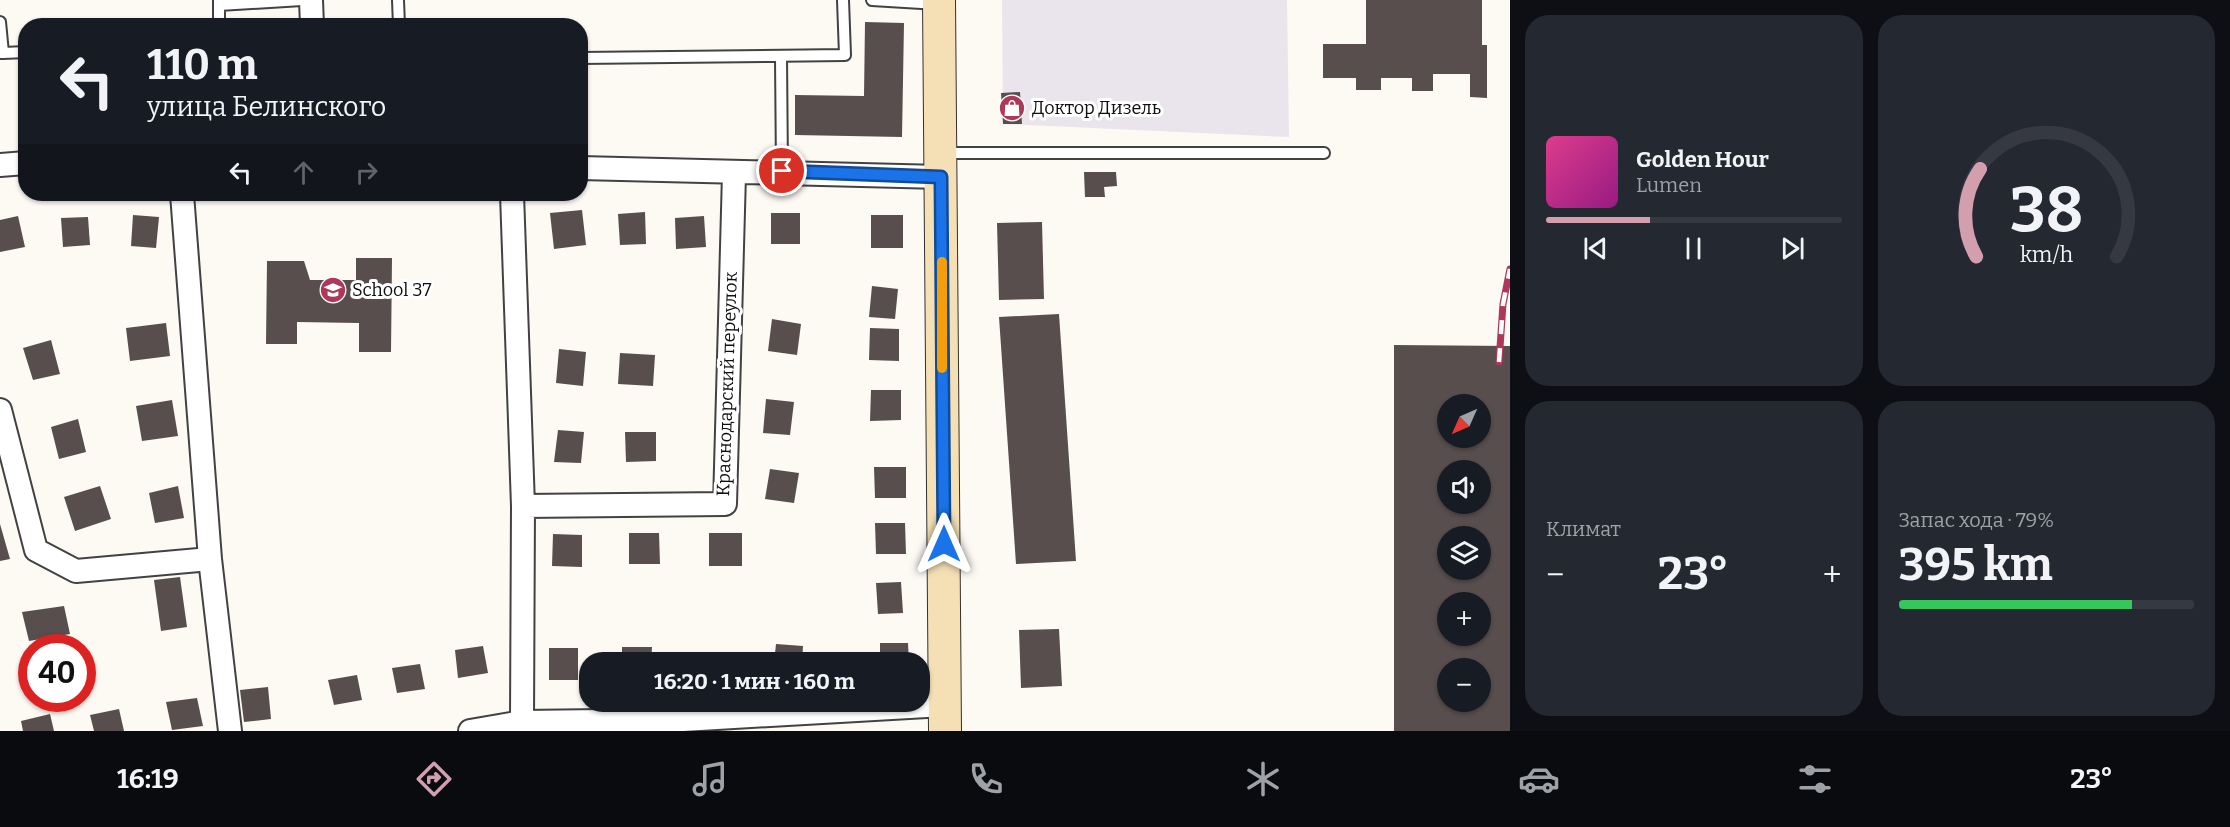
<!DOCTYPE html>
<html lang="ru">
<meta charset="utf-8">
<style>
:root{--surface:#171b24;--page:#242831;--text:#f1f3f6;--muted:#9ea1a6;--line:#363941;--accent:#d39faf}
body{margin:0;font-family:Bitter,serif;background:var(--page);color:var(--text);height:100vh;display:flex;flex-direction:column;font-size:22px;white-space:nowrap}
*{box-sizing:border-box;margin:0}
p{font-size:20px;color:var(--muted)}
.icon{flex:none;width:33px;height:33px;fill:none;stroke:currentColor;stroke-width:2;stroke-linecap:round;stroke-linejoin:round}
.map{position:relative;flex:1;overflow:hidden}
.drawer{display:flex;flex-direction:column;gap:15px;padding:15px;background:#0d0f14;width:720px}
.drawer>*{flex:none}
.banner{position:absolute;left:18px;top:18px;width:570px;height:183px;border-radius:24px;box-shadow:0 2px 4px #0004;background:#171b24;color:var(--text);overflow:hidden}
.needle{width:39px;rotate:225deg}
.tools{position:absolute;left:1437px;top:394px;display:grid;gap:12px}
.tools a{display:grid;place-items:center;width:54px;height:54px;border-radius:50%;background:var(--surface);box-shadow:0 2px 4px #0004;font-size:30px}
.speed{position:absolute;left:18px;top:634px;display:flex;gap:12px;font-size:30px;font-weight:700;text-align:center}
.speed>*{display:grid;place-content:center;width:78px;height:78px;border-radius:50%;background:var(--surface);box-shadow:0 2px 4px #0004;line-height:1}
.speed .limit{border:9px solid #d22;background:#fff;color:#111}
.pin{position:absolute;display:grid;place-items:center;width:51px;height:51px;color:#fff;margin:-26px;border:3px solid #fff;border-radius:50%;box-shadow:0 2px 6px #0007}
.me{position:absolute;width:66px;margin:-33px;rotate:0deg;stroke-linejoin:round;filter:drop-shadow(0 0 4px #0008)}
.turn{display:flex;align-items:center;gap:21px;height:126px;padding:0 30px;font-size:27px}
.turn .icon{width:78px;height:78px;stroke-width:2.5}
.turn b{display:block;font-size:42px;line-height:51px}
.lanes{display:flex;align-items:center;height:57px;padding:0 30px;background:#0003;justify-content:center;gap:30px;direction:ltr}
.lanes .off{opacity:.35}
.big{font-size:45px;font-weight:700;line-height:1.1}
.drawer .widget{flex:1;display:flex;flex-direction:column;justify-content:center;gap:9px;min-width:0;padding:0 21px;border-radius:24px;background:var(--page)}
.drawer .dial{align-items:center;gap:0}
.dial svg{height:156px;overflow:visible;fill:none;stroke:var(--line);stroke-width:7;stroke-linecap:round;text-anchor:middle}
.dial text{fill:var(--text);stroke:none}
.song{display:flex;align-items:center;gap:18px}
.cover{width:72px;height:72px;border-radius:9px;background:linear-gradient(135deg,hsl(330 70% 55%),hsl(310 70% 35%))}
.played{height:6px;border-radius:3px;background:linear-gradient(90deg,var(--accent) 35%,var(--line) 35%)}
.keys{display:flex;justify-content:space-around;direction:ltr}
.heat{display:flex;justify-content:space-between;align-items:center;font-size:33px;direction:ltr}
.charge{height:9px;border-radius:4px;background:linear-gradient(90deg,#34c759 79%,var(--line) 0)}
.drawer .tiles{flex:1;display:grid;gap:15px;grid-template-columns:repeat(2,1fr)}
.trip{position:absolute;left:579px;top:652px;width:351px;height:60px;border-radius:24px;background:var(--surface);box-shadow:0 2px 4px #0004;font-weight:700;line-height:60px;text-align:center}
.tabs{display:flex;height:96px;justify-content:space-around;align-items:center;background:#090b0e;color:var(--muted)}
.tabs .icon{width:42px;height:42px}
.tabs .selected{color:var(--accent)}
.tabs b{font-size:27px;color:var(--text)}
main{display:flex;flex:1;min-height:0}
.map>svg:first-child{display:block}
.industrial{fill:#eae5ec}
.building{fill:#574e4d;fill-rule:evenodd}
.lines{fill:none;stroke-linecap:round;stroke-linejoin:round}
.lane-casing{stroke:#424242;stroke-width:14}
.street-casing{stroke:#424242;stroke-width:26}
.secondary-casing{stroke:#313131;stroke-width:34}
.lane{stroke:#fff;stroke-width:10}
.street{stroke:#fff;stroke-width:22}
.secondary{stroke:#f5e0b6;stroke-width:32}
.rail-casing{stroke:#ae3859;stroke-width:7}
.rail{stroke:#fff;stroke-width:4.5;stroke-dasharray:14;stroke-linecap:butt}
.route-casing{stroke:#114b97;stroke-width:15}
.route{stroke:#1a73e8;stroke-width:10}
.slow{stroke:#f59e0b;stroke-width:10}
.labels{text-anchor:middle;stroke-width:6;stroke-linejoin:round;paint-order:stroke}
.poi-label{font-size:18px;fill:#0f0f0f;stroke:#fff;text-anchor:start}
.street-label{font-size:18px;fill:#0f0f0f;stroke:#fff}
</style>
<main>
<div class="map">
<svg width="1510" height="731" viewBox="0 0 1510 731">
<rect width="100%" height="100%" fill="#fdf9f3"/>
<path class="industrial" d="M1002,0H1287L1289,137L1003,124Z"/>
<path class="building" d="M1366,0H1482V45H1487V98L1470,97V74H1433V91H1412V78H1381V90H1356V78H1323V44H1366Z
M865,22L904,23L902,137L795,135V95L864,96Z
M1020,92L1022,124H1003L1001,93Z
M1084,172H1116L1117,186L1104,187L1105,197H1085Z
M582,210L586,245L554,249L550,213Z
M645,212L646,244L620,245L618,214Z
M771,213H800V244H771Z
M133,215L159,217L156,248L131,246Z
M871,215H903V248H871Z
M18,216L25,247L0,252V220Z
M704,216L706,247L676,249L675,218Z
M88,217L90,245L63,247L61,218Z
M1042,222L1044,299L999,300L997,223Z
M356,258H392L391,352H359V323L297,322V344H266L267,261H304L310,280H356Z
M872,286L898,289L895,319L869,317Z
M1059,314L1076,561L1016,564L999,317Z
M772,319L801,324L797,355L768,351Z
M166,323L170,356L130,361L126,328Z
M870,328L899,329V361L869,360Z
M51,340L60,374L33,380L23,348Z
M1394,345L1510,346V731H1394ZM1448,405H1480V438H1448ZM1448,471H1480V504H1448ZM1448,537H1480V570H1448ZM1448,603H1480V636H1448ZM1448,669H1480V702H1448Z
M559,349L586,352L583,386L556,383Z
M620,353L655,355L653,386L618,384Z
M871,390H901V420L870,421Z
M766,399L794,402L790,435L763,433Z
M172,400L178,436L142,441L136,406Z
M78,419L86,452L59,459L51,427Z
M558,430L584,432L581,463L554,462Z
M625,432H656V461L626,462Z
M874,467H906V498H875Z
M770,469L799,473L794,503L765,499Z
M100,486L111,519L75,531L64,497Z
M178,486L184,518L155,523L149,493Z
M875,523H905L906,554H876Z
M0,524L10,559L0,561Z
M629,533H659L660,564H629Z
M709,533H742V566H709Z
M553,534L582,535V567L552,566Z
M180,577L187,627L161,631L154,580Z
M901,582L903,613L878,614L876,583Z
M64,606L70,634L29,641L22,612Z
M1059,629L1062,686L1021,688L1019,630Z
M880,643H908L909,663H880Z
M776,644L803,646L802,663H774Z
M483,646L488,673L458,678L455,650Z
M622,647H652L651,663H622Z
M549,648H578V680H549Z
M697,652H725V663H697Z
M420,664L425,689L397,693L392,668Z
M357,675L362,700L334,705L328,680Z
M268,687L271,719L244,722L240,690Z
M197,698L203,726L172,730L166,702Z
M119,709L124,731H94L90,715Z
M50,714L54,731H23L21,721Z"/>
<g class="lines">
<g class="lane-casing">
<path id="lane" d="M219,0V26
M398,0L399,26
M872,0L938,4
M219,5L302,0
M0,22L3,53H0
M3,53L26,52
M781,57L782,171
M580,58L845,55L843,0
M944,153H1324"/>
</g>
<g class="street-casing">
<path id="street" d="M311,0L312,26
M0,165L26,163
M580,168L941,177
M182,194L210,559L230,731
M512,194L523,506
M0,410L36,550L76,571L210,559
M522,722L523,506L725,504L734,174
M470,731L522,722L683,720L944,705"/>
</g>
<g class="secondary-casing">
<path id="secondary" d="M939,0L945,731"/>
</g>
<use href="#lane" class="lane"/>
<use href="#street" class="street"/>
<use href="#secondary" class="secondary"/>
<g class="rail-casing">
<path id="rail" d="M1499,362L1503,304L1510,269"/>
</g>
<use href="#rail" class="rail"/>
</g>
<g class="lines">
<g class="route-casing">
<path id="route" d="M782,171L941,177L944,544"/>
</g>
<use href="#route" class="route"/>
<path class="slow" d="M942,262V368"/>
</g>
<defs>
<g id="shop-disc" transform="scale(1.35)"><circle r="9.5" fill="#ae3859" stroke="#fff"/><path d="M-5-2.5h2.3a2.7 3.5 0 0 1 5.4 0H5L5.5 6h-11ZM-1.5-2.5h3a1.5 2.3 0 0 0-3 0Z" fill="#fff"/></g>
<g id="school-disc" transform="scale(1.35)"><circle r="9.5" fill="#ae3859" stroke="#fff"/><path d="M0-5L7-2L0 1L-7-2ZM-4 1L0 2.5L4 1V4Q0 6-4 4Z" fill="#fff"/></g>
</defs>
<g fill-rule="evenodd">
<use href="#shop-disc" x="1012" y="108"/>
<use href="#school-disc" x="333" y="290"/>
</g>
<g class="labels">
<g class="poi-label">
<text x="1032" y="114">Доктор Дизель</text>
<text x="352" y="296">School 37</text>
</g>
<g class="street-label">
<text transform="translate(727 384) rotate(-88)" y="6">Краснодарский переулок</text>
</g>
</g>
</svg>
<div class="tools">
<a><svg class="needle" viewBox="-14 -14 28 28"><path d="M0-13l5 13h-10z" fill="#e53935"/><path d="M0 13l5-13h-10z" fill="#9ea1a6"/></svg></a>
<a><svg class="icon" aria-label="sound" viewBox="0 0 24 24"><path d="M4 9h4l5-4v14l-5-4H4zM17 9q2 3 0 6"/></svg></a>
<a><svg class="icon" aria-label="layers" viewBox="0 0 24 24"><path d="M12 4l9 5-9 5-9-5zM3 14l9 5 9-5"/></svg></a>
<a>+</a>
<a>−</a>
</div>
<div class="speed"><div class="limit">40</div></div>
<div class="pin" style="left:782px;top:171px;background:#d93025"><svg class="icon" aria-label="arrive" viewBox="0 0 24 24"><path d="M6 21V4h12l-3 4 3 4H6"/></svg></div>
<svg class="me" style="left:944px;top:544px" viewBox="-20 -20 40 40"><path d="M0-17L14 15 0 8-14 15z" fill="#1a73e8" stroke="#fff" stroke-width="4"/></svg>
<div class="trip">16:20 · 1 мин · 160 m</div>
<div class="banner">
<div class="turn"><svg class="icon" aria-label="left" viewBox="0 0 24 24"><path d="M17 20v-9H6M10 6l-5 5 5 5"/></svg><div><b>110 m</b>улица Белинского</div></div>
<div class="lanes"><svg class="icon" aria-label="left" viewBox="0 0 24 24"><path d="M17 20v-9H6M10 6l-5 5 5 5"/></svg><svg class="icon off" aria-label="ahead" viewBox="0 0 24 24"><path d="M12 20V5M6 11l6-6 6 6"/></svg><svg class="icon off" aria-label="right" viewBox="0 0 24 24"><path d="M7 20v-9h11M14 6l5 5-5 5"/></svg></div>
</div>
</div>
<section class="drawer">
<div class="tiles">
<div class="widget">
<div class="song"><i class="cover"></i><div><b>Golden Hour</b><p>Lumen</p></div></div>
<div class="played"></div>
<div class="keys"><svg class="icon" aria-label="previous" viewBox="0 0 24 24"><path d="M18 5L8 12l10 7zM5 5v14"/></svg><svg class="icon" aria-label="pause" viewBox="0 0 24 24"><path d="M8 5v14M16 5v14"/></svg><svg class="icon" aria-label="next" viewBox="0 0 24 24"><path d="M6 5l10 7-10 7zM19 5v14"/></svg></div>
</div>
<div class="widget dial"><svg viewBox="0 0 100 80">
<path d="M14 69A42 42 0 1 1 86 69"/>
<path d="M14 69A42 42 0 0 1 16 24" stroke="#d39faf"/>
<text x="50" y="56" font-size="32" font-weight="700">38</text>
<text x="50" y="72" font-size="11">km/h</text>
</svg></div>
<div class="widget"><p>Климат</p>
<div class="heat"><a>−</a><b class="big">23°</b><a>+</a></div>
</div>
<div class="widget"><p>Запас хода · 79%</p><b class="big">395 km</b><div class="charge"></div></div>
</div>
</section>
</main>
<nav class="tabs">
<b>16:19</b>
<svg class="icon selected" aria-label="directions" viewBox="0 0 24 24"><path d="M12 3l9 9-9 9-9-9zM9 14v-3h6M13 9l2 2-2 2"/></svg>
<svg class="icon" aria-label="music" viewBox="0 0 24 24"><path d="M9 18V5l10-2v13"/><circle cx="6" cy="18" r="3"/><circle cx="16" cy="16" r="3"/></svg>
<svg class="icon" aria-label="phone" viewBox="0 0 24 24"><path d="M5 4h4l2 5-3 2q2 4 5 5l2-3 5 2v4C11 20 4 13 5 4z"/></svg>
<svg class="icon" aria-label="climate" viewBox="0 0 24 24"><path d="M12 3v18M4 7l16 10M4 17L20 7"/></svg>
<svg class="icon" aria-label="car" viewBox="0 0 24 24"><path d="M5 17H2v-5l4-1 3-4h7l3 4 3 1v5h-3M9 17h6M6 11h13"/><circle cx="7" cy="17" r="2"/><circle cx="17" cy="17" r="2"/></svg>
<svg class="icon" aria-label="filters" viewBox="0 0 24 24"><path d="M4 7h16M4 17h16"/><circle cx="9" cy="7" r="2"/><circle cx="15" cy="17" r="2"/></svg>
<b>23°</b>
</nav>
